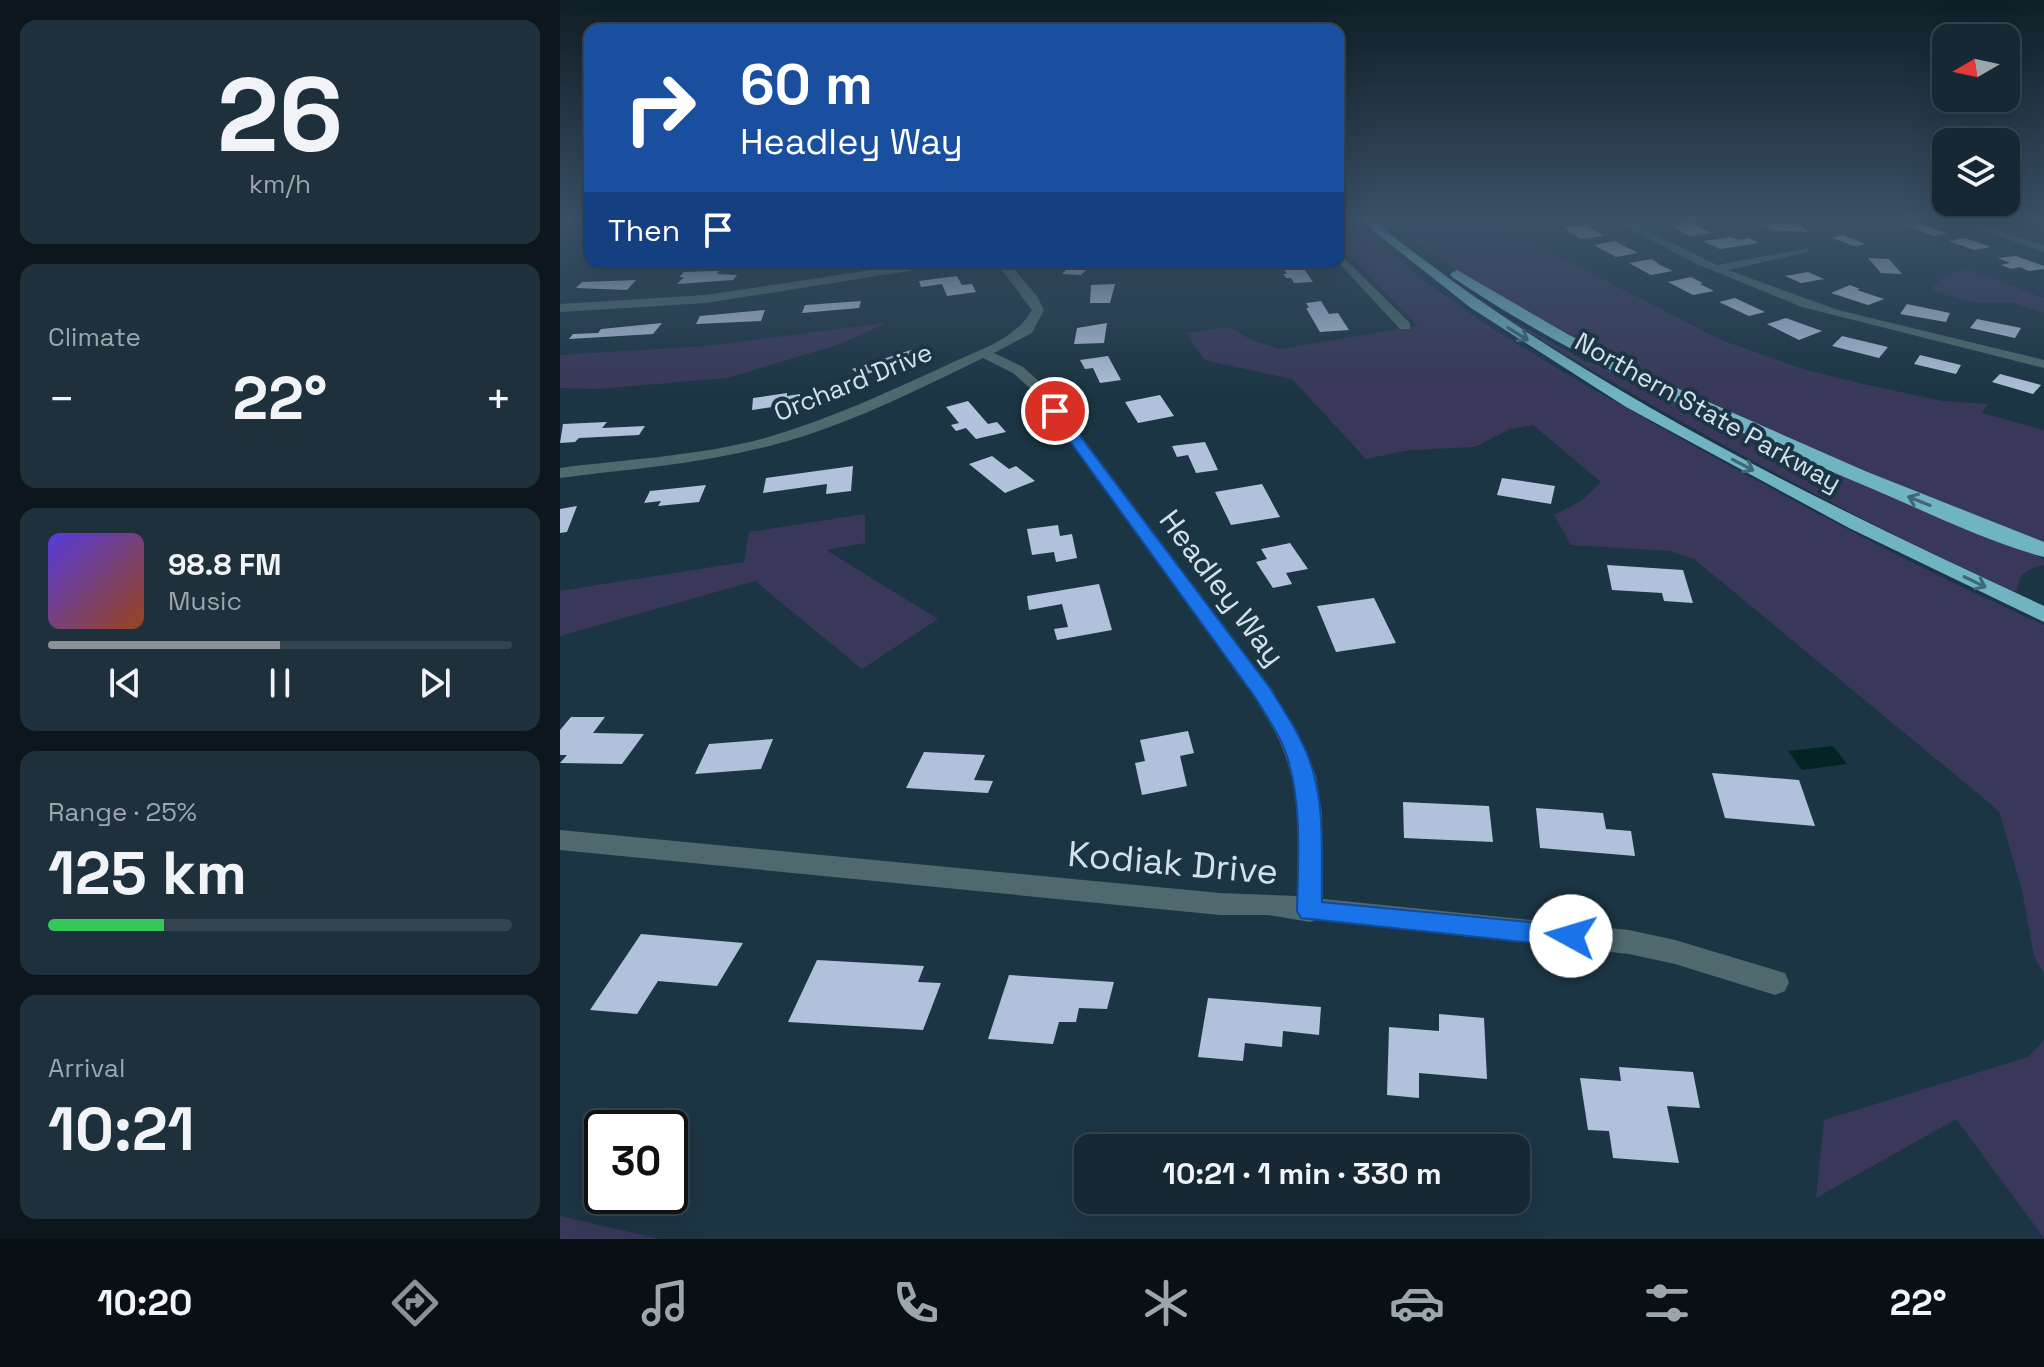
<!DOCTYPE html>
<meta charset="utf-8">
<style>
:root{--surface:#152833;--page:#1e303b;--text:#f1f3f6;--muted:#9da6ac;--line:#34444e;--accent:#8c9099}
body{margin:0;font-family:"Space Grotesk",sans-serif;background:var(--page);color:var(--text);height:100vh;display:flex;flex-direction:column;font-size:30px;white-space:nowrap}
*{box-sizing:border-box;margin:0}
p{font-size:26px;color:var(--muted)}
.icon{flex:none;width:44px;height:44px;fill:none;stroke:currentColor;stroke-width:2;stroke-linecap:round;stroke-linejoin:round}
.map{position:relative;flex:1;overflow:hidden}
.drawer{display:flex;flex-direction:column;gap:20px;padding:20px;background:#0c161c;width:560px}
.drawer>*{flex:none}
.banner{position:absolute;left:24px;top:24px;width:760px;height:244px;border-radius:16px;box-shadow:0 8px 32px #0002,0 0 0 2px var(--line);background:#1a4fa0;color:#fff;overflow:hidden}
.needle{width:52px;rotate:261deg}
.tools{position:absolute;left:1372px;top:24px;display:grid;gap:16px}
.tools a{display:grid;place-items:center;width:88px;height:88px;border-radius:16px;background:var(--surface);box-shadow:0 8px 32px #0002,0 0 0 2px var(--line);font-size:40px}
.speed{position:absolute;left:24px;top:1110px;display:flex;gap:16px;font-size:40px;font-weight:700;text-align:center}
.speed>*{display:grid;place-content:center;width:104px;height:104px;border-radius:50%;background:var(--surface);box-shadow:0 8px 32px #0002,0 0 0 2px var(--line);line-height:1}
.speed .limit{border:4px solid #111;border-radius:12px;background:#fff;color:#111}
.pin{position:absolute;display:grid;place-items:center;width:68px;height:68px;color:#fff;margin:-34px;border:4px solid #fff;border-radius:50%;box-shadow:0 2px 8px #0007}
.me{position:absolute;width:88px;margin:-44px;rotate:276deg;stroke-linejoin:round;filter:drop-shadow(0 0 6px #0008)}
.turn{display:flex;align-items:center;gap:28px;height:168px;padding:0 24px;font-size:36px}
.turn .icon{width:104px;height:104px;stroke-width:2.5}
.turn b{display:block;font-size:56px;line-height:68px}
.then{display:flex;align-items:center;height:76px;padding:0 24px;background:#0003;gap:16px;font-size:30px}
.big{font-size:60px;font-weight:800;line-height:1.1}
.drawer .card{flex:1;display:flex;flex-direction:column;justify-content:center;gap:12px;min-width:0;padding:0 28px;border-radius:16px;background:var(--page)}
.drawer .dial{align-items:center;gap:0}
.dial b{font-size:104px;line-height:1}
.song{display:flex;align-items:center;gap:24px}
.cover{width:96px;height:96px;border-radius:12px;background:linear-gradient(135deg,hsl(250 70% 55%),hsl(20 70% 35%))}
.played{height:8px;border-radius:4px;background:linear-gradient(90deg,var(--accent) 50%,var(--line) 50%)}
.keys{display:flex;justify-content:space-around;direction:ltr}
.heat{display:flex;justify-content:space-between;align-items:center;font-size:44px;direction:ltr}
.charge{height:12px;border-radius:6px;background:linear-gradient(90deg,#34c759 25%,var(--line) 0)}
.trip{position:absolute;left:514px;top:1134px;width:456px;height:80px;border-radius:16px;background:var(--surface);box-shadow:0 8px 32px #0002,0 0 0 2px var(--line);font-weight:800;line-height:80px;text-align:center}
.dock{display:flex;height:128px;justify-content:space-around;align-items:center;background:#081014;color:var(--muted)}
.dock .icon{width:56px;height:56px}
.dock .active{color:var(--accent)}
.dock b{font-size:36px;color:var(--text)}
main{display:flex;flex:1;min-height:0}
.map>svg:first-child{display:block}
.green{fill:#39385a}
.water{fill:#002522}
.building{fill:#b1c1db}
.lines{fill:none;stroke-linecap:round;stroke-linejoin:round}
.minor{fill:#4f696e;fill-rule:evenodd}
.motorway{fill:#71b4c1;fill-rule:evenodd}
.oneway{stroke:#3e6876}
.route{fill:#1a73e8;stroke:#114b97;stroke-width:2}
.labels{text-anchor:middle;stroke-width:8;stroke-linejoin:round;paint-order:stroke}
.far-street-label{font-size:26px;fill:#d2e1ea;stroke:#1c3544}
.street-label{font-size:30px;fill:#d2e1ea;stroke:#1c3544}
.near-street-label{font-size:36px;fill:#d2e1ea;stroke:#1c3544}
</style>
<main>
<section class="drawer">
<div class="card dial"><b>26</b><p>km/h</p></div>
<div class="card"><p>Climate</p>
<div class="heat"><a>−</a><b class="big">22°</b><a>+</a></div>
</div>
<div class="card">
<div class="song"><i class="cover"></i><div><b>98.8 FM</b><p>Music</p></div></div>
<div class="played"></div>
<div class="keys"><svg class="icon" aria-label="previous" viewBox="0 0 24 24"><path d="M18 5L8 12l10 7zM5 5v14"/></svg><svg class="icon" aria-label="pause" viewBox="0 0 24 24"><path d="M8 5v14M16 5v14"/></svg><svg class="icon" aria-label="next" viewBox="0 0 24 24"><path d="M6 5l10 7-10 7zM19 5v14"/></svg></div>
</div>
<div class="card"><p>Range · 25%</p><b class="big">125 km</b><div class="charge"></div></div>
<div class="card"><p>Arrival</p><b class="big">10:21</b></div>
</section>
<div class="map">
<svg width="1484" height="1239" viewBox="0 0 1484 1239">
<rect width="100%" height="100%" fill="#1c3544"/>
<path class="green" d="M778,221H796C878,303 990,365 1091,422C1219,494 1350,565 1484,625V974L1474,956L1462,890L1439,811L1134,559L1110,551L1011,545L994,515L1021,501L1041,482L973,425L950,429L915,447L850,450L806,459L732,379L645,360L626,333L670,327L691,340L721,349L858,326L778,244Z
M832,221H929L1161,340L1243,369L1308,385L1383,401L1428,404L1422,413L1484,430V543C1302,472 1114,402 947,300C908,276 865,252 832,221Z
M1405,268L1484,298V313L1454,303H1415L1371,290L1380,279Z
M933,310L1027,362L1035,361L1235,457L1474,554L1484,560V565C1468,568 1458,573 1457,591L1450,592C1273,506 1100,415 933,310Z
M326,323L280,344L167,378L37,389L0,388V355L145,346Z
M305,514V543L266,550L378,619L302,669L195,581L0,636V591L184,562L189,532Z
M1484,1040V1238L1396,1119L1256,1198L1264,1120L1468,1057Z
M0,1216L4,1217L100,1239H0Z"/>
<path class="water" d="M1273,746L1287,764L1242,770L1228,751Z"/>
<path class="building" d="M1130,222L1151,233L1129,236L1110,225Z
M1204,223L1239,224L1248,232L1211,230Z
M1357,223L1387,233L1374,236L1344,225Z
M1026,225L1044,236L1021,239L1004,228Z
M1283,235L1306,244L1294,246L1272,238Z
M1171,237L1178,240L1189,238L1199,243L1160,249L1143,241Z
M1405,238L1431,247L1414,250L1389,241Z
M1055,241L1078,253L1056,257L1034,245Z
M1456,256L1484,266V269L1469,271L1460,267L1451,269L1441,265L1450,263L1438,258Z
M1308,258L1329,259L1342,274L1321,273Z
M1092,259L1100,265L1113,271L1091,275L1069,263Z
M514,262H534L521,275L502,274Z
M740,263L753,282L734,283L731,278H726L723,274H727L721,264Z
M159,271L157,274L177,275L173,280L117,284L124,277H119L124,272Z
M1248,272L1264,279L1241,283L1225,276Z
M397,276L402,285L412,284L416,292L387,296L382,284L361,287L359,281Z
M1131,277L1143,283L1140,284L1154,291L1133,295L1108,282Z
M76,280L67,290L16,288L22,282Z
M555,284L550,303H530L531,285Z
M1290,285L1300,289L1297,290L1324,299L1308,305L1271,293Z
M1175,298L1205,312L1189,316L1159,302Z
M301,301L299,308L242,313L245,305Z
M761,301L769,314L778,313L789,330L760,332L746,308H749L746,303Z
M1347,304L1390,313L1386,322L1340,314Z
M205,310L201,321L136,324L140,316Z
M1226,318L1262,331L1239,340L1207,324Z
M1417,319L1461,328L1455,338L1410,328Z
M102,323L93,334L9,339L13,334L38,333L41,329Z
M547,323L544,343L514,344L517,328Z
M1282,336L1328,347L1319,358L1272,346Z
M351,350L362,356L301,376L292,369Z
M1360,355L1401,365L1396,374L1354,364Z
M548,356L561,380L540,383L533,368L525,369L520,360Z
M1440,374L1481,385L1473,394L1432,382Z
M227,393V396L240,394V403L192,410L193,398Z
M600,395L614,416L578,423L565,402Z
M408,401L428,424L437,422L446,432L416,439L406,428L396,431L391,425L399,423L386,407Z
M47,422L42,428L85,426L79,435L19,438L15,442L0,443L3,424Z
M645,442L658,470L636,473L628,455L617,457L612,446Z
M432,456L449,469L456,466L475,481L445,493L409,464Z
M293,466L291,491L266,494L267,484L203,493L206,478Z
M942,478L995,486L991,504L937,495Z
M702,484L720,517L671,525L655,492Z
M146,485L139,502L98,506L101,501L84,503L90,491Z
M17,506L7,532L0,533V509Z
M498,525L500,536L512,534L517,558L496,562L494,552L472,555L467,529Z
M730,543L748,569L726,573L732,584L713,588L696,562L707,559L701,549Z
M1047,565L1123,570L1133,603L1104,601L1102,593L1052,590Z
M539,584L552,630L497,640L494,629L508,627L502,604L469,610L467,596Z
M814,598L836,643L776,652L757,606Z
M11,717H45L33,733L84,734L62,764L0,763L7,755H0V730Z
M628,731L634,753L620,756L627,786L582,795L575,763L585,761L580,740Z
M213,739L201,769L135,774L149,744Z
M364,752L425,755L414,780L433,781L428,793L346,788Z
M1152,773L1239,780L1255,826L1165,818Z
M843,802L929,806L933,842L844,838Z
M976,808L1043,813L1046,829L1071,831L1075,856L980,848Z
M81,934L183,943L157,986L98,981L77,1014L30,1010Z
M257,960L364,966L358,982L381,983L363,1030L228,1022Z
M449,975L554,982L547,1009L519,1008L516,1022H499L493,1044L428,1039Z
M648,998L761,1007L759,1035L723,1031L722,1047L685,1043L683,1061L638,1057Z
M879,1014L924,1018L927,1079L859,1073V1098L827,1095L829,1027L879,1031Z
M1059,1067L1133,1072L1140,1108L1107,1106L1119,1163L1053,1158L1049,1131L1028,1130L1020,1078L1061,1081Z"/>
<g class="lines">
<path class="minor" d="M1055,221H1067L1157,265L1248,248V252L1168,270L1278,310L1484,360V368L1242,307L1134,263Z
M1396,221H1410L1484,245V252Z
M778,252L850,323V329H840L778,262Z
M364,262H393L387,265L146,303L0,312V304L146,295Z
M436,262H448L477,296L484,310L472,333L434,353L463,367L482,384L711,688L742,741L756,776L762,814L763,899L1069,930L1115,940L1225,973L1229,982L1225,991L1215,995L1115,964L1069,954L756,920L750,922L708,915H660L0,850V830L660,893L737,896C737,850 742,802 726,758C719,736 706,717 694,697L472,390L453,373L423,358C355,391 286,426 213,445C143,464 71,469 0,478V468C68,459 139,456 205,438C268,420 328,392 387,365C418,350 454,341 472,310Z"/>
<path class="motorway" d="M801,221H814C1014,383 1251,498 1484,606V622L1289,528L1066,407L911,308Z
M897,270L1009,335L1121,390L1305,471L1484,542V557C1430,543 1367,512 1315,490C1170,429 1023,365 892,277L890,274Z"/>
</g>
<defs><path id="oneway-shaft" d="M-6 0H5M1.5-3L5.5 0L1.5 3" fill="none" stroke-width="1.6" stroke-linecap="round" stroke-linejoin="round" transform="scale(2)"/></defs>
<g class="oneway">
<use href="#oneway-shaft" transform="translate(958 334) rotate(32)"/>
<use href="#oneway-shaft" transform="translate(1183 465) rotate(28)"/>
<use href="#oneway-shaft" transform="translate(1359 501) rotate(-158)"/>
<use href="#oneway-shaft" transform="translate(1415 582) rotate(26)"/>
</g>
<linearGradient id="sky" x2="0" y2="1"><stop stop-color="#0f1d25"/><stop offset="0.56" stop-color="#3a5167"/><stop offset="1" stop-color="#3a5167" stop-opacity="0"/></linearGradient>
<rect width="1484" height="394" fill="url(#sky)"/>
<path class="route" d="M495,407L499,408L710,688C724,711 740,734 749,759C766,804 761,855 762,902L1011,926L1020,929L1024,936L1020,944L1011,947L741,918L737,911C738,861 742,811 729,763C723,739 707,717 695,697L488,411Z"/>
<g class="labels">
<g class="far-street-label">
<text transform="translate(293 382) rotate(-22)" y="9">Orchard Drive</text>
<text transform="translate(1148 412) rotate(29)" y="9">Northern State Parkway</text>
</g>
<g class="street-label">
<text transform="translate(662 588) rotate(53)" y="10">Headley Way</text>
</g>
<g class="near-street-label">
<text transform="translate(613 862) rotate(5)" y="13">Kodiak Drive</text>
</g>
</g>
</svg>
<div class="tools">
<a><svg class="needle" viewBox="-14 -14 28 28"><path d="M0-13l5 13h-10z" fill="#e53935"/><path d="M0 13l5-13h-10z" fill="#9da6ac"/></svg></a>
<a><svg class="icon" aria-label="layers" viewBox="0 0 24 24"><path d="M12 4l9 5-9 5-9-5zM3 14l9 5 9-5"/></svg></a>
</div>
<div class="speed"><div class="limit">30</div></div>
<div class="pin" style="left:495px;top:411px;background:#d93025"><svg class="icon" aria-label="arrive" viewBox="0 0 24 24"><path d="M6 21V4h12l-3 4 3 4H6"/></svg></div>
<svg class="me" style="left:1011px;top:936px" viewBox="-20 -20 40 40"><circle r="19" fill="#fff"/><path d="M0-13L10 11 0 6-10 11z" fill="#1a73e8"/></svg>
<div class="trip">10:21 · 1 min · 330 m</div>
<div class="banner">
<div class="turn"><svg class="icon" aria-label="right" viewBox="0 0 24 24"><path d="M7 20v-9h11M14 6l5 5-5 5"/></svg><div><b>60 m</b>Headley Way</div></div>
<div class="then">Then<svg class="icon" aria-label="arrive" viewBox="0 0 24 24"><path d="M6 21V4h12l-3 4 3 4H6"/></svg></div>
</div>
</div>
</main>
<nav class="dock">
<b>10:20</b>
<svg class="icon active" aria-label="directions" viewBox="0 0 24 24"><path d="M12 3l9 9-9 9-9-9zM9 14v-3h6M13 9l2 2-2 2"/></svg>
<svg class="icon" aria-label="music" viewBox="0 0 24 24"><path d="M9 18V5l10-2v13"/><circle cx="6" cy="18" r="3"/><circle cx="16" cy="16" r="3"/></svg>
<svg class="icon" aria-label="phone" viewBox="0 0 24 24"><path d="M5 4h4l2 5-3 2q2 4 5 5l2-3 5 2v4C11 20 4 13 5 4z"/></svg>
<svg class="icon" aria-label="climate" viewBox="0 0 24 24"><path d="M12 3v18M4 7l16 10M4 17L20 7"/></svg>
<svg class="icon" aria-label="car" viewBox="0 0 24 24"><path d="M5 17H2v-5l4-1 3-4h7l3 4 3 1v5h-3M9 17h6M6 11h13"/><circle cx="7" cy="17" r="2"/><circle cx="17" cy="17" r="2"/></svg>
<svg class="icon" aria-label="filters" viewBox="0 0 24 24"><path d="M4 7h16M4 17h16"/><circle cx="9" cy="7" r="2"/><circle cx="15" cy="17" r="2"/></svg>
<b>22°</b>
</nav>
